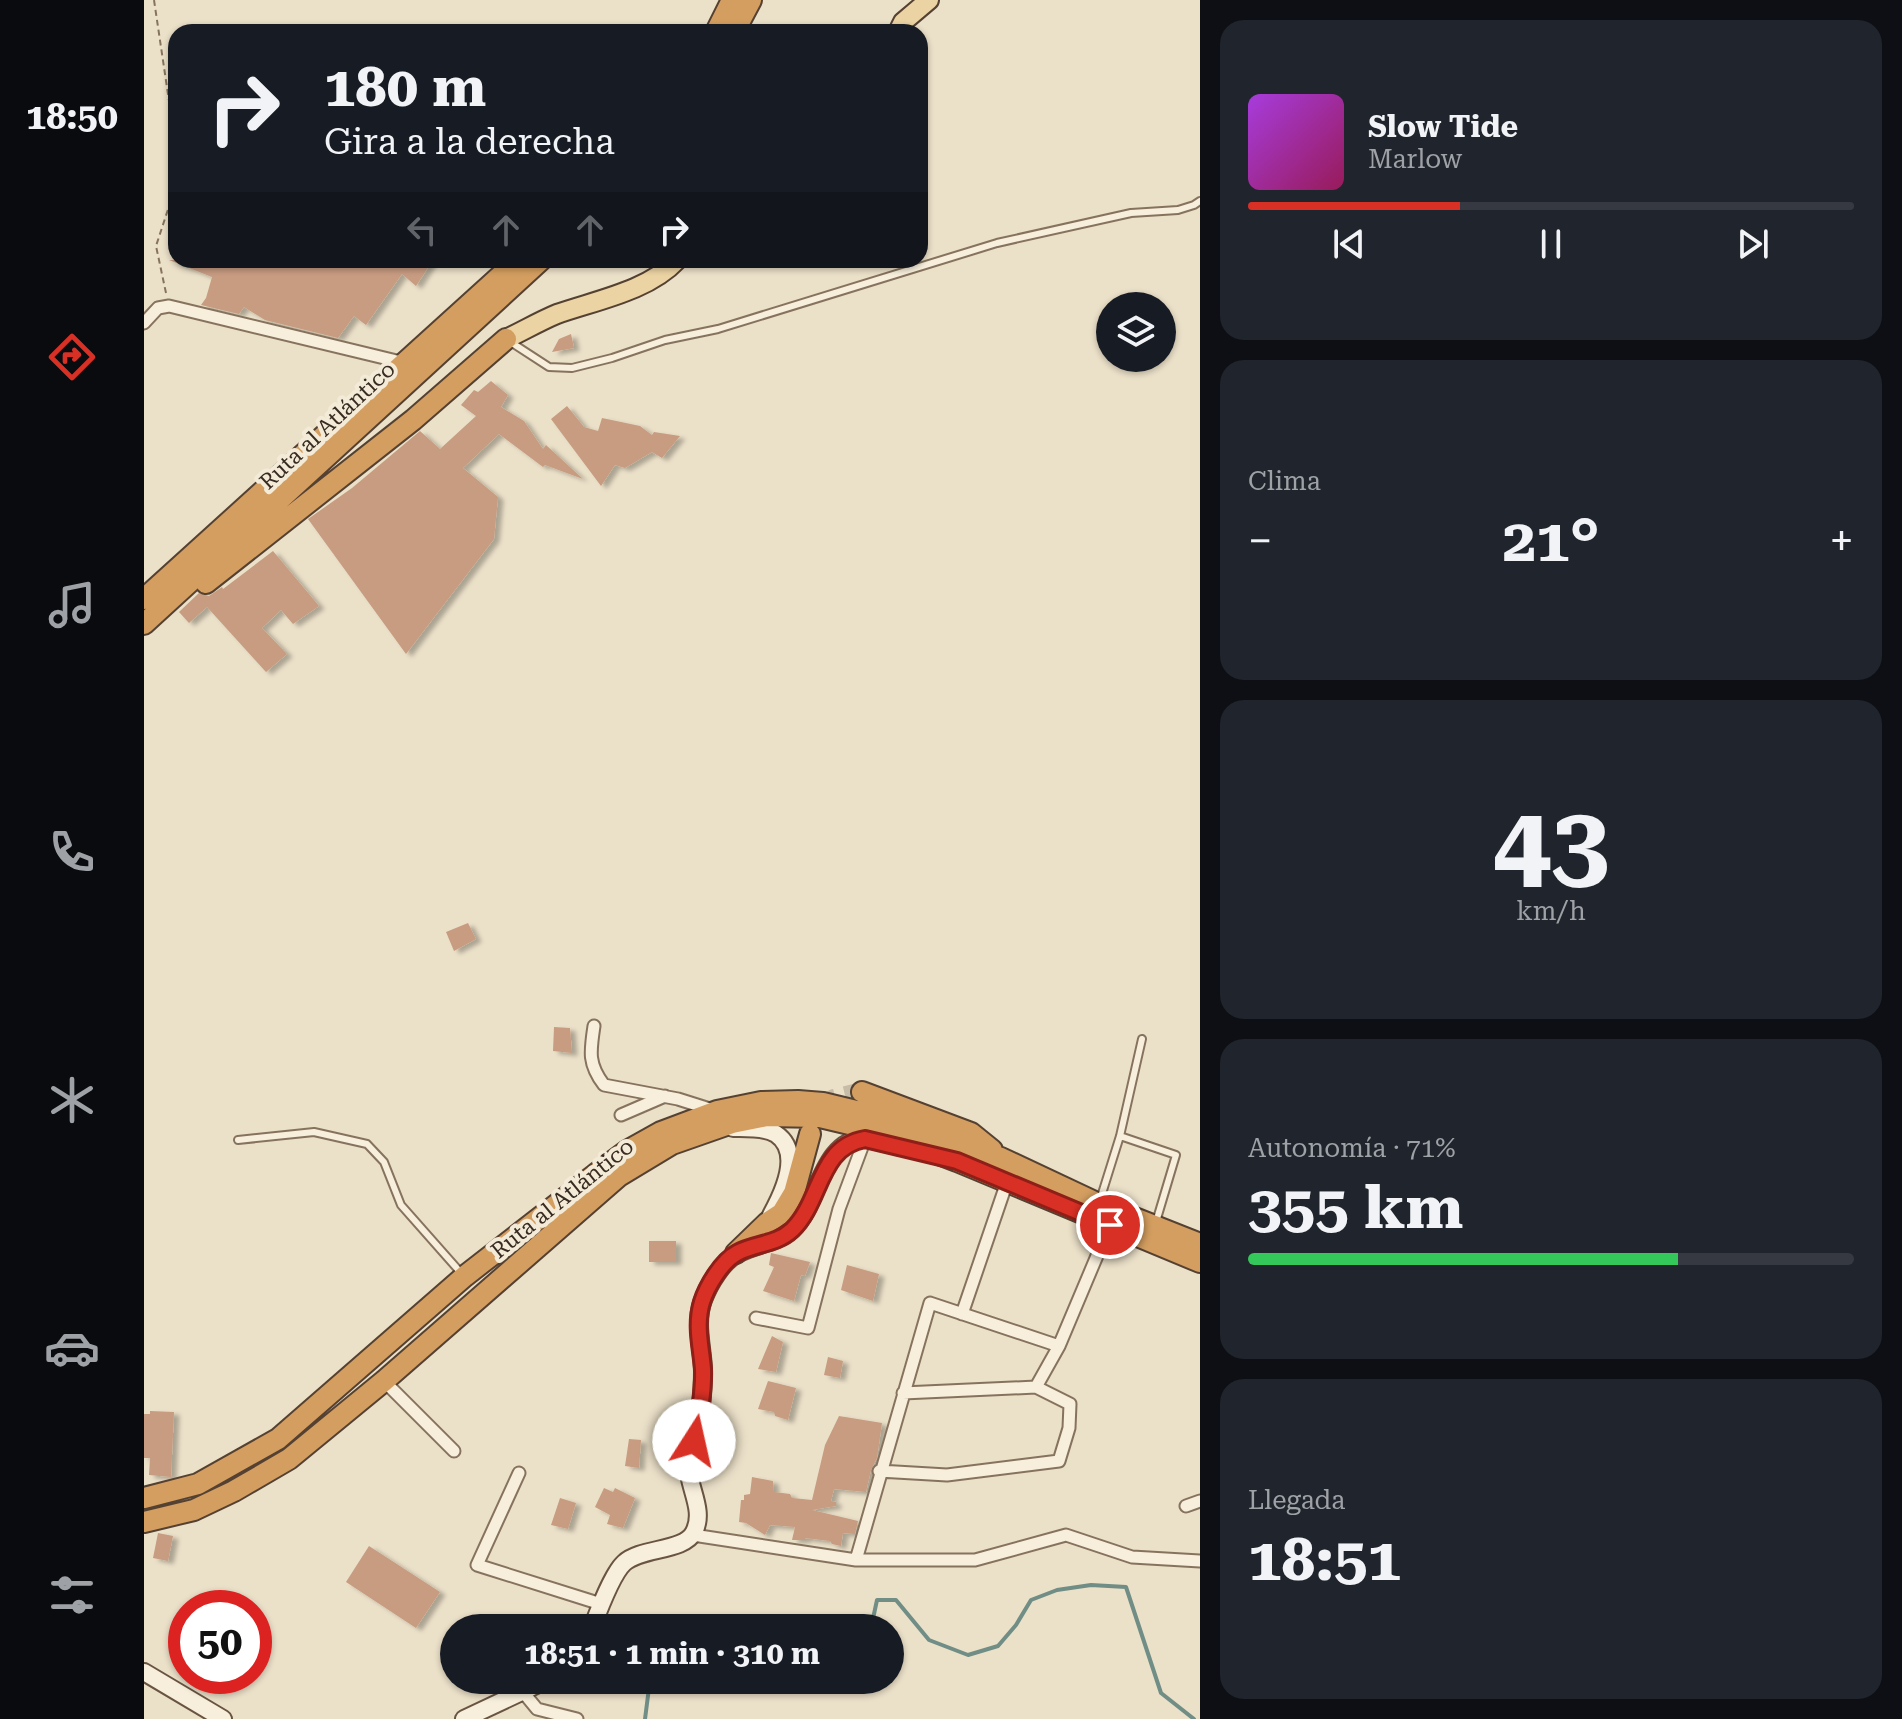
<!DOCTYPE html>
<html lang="es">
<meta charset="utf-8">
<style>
:root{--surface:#171b24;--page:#20242c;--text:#f1f3f6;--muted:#9ea1a6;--line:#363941;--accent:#d93025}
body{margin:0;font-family:"Roboto Serif",serif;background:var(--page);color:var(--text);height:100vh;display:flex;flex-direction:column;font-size:30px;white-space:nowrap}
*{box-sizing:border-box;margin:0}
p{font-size:26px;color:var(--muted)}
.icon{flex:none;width:44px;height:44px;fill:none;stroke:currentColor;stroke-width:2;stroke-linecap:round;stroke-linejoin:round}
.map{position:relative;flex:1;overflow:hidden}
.sheet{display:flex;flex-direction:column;gap:20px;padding:20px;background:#0d0f14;width:702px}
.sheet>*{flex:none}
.banner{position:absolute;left:24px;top:24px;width:760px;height:244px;border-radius:24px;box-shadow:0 2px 6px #0004;background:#171b24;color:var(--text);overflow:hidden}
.tools{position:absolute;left:952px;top:292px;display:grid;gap:16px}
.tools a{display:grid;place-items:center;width:80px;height:80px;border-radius:50%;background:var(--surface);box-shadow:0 2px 6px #0004;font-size:40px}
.speed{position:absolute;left:24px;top:1590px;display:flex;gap:16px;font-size:40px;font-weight:700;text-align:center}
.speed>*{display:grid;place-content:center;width:104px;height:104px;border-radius:50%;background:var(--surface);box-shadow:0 2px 6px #0004;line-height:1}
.speed .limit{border:12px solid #d22;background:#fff;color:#111}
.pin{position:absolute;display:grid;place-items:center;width:68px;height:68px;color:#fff;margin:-34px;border:4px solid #fff;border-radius:50%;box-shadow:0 2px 8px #0007}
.me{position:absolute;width:88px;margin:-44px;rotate:10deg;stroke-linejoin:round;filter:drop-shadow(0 0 6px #0008)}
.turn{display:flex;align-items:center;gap:28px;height:168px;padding:0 24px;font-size:36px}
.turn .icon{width:104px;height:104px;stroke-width:2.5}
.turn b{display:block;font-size:56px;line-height:68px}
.lanes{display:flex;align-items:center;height:76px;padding:0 24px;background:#0003;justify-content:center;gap:40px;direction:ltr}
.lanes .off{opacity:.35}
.big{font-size:60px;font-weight:700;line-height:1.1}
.sheet .card{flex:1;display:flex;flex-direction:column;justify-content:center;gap:12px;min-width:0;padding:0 28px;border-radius:24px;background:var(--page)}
.sheet .dial{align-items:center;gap:0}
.dial b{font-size:104px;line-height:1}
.song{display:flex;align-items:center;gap:24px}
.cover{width:96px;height:96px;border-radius:12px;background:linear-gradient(135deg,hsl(280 70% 55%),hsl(330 70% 35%))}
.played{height:8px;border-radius:4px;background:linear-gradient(90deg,var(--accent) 35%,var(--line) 35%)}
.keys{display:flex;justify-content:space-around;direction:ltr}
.heat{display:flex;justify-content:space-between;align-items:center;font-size:44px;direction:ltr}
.charge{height:12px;border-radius:6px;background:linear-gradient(90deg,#34c759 71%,var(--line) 0)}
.trip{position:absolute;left:296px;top:1614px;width:464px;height:80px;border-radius:40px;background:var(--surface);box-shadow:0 2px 6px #0004;font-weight:700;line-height:80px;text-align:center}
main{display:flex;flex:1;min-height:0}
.dock{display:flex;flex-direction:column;width:144px;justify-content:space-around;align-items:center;background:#090b0e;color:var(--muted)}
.dock .icon{width:56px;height:56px}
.dock .on{color:var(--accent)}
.dock b{font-size:36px;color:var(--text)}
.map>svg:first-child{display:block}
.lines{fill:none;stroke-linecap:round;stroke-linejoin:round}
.stream{stroke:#708e86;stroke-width:4}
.building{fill:#c79c81;filter:url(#shadow)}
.highway-tunnel{stroke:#c7bca7;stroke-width:20;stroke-dasharray:20 10;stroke-linecap:butt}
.lane-casing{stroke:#86735e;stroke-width:10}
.street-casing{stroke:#86735e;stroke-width:15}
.secondary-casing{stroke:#685441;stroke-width:20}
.primary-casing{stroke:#554132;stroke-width:22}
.highway-casing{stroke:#554132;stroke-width:24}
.path{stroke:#86735e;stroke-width:2;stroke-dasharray:6 4;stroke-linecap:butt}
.lane{stroke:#f7eedb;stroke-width:6}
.street{stroke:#f7eedb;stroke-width:11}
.secondary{stroke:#f7eedb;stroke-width:16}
.primary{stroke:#ebd3a3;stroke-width:18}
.highway{stroke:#d49e60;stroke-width:20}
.route-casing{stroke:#8d1f18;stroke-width:20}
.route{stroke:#d93025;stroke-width:14}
.labels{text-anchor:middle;stroke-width:8;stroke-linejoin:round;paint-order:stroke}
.street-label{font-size:22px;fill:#382b21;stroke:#f3ebd7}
</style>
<main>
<nav class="dock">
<b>18:50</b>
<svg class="icon on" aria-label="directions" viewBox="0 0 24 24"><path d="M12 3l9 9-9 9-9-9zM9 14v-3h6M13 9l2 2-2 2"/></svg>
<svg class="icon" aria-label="music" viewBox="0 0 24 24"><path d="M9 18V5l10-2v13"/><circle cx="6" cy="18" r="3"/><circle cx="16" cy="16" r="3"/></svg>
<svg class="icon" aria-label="phone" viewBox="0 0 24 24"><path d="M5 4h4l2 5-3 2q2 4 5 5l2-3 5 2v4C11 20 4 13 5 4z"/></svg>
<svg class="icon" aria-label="climate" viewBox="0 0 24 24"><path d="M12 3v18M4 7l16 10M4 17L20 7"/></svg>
<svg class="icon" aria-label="car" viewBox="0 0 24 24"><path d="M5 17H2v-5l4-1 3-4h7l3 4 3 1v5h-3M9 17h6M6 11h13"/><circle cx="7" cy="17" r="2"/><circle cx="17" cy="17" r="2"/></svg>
<svg class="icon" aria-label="filters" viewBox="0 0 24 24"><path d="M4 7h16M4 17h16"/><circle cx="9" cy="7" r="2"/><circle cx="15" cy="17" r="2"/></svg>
</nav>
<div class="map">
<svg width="1056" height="1719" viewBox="0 0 1056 1719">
<defs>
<filter id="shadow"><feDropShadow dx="5.5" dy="3" stdDeviation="2" flood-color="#0004"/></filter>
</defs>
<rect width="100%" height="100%" fill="#ebe0c8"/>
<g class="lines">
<path class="stream" d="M511,1628L513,1625L539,1628
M727,1628L733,1600H752L785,1640L824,1655L854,1646L872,1625L887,1600L913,1590L947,1585L982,1587L1017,1693L1050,1719
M501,1719L506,1680"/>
</g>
<path class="building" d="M25,260H289L272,286L258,274L222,325L210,316L194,338L121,320L100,307L95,314L57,305L62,298L68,277Z
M427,334L430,348L408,352L415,339Z
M347,381L364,395L357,407L380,421L399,449L402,445L439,479L401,465L399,467L355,434L319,468L354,497L350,539L262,654L164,519L208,488L276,431L296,449L332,416L317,405L330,390L334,392Z
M423,406L440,427L454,431L458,418L496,426L508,435L510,432L536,436L518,458L508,452L481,468L471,465L457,486L407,419Z
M129,551L175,606L149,624L137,610L118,628L143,654L122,672L63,607L45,623L35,612L55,593L65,596L78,587L79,589Z
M324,923L332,939L310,951L302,932Z
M410,1027L426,1028L428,1053L409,1051Z
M505,1241H532V1262H505Z
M627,1253L666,1262L661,1276L657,1275L650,1301L619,1291L630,1267L625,1265Z
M703,1265L735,1274L729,1301L697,1290Z
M628,1336L639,1342L632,1372L614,1369Z
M684,1357L699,1361L696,1378L680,1375Z
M624,1381L652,1388L644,1420L631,1416L630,1412L614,1409Z
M6,1411L30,1412L27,1477L5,1475L6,1458H0V1414H6Z
M695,1416L738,1423L733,1458L727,1470L722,1492L690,1489L687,1501L692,1502V1506L668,1510L714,1521L711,1534L699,1533L697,1546L688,1544L686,1541L661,1538V1540H648L651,1527L626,1525L621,1535L602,1523L595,1522L597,1500H600V1495L606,1494L608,1477L629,1481L630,1492L646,1494L648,1498L668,1500L681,1445Z
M485,1439L497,1440L495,1468L481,1466Z
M460,1488L469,1492L471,1488L491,1498L479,1528L463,1524L466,1515L451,1507Z
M416,1498L432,1503L424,1529L407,1525Z
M14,1533L29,1536L24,1561L9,1558Z
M225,1546L296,1592L272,1628L202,1582Z"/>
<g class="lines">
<path class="highway-tunnel" d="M677,1112L690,1099L718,1092"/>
<g class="lane-casing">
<path id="lane" d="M365,341L405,367L428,368L468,358L521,340L574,329L853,243L987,213L1034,210L1050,205L1056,201
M976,1136L1032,1155L1012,1222
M94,1140L170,1132L223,1144L240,1162L257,1205L318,1274
M956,1200L976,1136L998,1039"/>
</g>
<g class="street-casing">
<path id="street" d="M0,323L14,308L25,306L261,363
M450,1026C446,1052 444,1064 460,1085L534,1099L572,1111
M477,1115L521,1096
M818,1314L863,1182
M612,1318L664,1328L695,1209L721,1139
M240,1381L310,1451
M892,1387L915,1346L966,1225
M735,1471L803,1475L915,1461L925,1428L926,1404L892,1387L759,1393
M375,1473L333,1565L457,1604
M1042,1506L1056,1501
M549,1535L712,1560H831L922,1535L988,1557L1056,1561
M712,1560L786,1303L915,1346
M379,1692L393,1709L433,1719"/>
</g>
<g class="secondary-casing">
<path id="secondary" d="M589,1128C602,1128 621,1127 632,1134C659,1152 638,1195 627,1215
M448,1628C454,1612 468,1574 480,1563C497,1547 540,1552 550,1532C562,1509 542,1485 544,1461C546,1444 555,1426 557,1408C558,1397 559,1384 559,1372C559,1348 550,1324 559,1300C565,1284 579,1260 595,1253C622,1240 642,1244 660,1214C675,1190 684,1137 722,1139C733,1140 746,1145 757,1147
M0,1672L79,1719
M320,1719L403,1680"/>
</g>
<g class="primary-casing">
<path id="primary" d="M754,32L759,22L785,0
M362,339C379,331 396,321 413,314C453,300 504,291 533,260"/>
</g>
<g class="highway-casing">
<path id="highway" d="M572,32L588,0
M590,32L607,0
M62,583L269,420L362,339
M0,599L374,260
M0,624L397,260
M718,1092L827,1133L848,1150
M592,1253L623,1223L638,1213L650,1193L666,1134
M0,1498L54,1484L134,1439L321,1276L452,1174L483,1151L517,1132L573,1111L617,1102L654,1101L679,1103L741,1118L857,1158L955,1204L1056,1244
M0,1522L50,1510L90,1491L145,1459L240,1381L475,1176L528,1144L588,1123L623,1116L676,1117L735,1131L813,1161L1056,1262"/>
</g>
<path class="path" d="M10,0L32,148
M22,293L12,246L32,185"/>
<use href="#lane" class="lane"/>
<use href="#street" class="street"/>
<use href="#secondary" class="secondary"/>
<use href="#primary" class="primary"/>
<use href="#highway" class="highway"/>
</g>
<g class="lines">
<g class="route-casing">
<path id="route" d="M550,1441C555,1418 560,1393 559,1369C557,1346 551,1325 558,1302C563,1286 578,1261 593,1253C611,1243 632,1245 648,1230C678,1201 674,1147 721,1139L813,1161L966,1225"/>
</g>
<use href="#route" class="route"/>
</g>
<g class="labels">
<g class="street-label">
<text transform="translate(183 425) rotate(-43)" y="8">Ruta al Atlántico</text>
<text transform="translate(418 1198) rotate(-39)" y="8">Ruta al Atlántico</text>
</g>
</g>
</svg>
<div class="tools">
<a><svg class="icon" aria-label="layers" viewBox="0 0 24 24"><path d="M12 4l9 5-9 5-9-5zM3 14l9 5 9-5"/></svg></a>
</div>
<div class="speed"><div class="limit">50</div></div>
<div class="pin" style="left:966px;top:1225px;background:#d93025"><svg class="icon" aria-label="arrive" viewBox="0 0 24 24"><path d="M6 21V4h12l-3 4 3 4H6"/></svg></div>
<svg class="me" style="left:550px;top:1441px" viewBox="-20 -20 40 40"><circle r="19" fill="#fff"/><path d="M0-13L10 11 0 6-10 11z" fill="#d93025"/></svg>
<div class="trip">18:51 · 1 min · 310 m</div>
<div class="banner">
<div class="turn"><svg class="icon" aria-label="right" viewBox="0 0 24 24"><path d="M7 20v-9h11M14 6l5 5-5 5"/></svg><div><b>180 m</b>Gira a la derecha</div></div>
<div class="lanes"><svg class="icon off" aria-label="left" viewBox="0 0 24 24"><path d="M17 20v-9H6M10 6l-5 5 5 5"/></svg><svg class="icon off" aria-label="ahead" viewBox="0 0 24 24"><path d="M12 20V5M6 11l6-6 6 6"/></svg><svg class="icon off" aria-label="ahead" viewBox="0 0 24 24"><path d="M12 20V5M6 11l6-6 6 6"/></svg><svg class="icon" aria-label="right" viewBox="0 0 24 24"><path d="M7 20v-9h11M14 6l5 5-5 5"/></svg></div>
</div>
</div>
<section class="sheet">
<div class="card">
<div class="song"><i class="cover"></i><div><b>Slow Tide</b><p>Marlow</p></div></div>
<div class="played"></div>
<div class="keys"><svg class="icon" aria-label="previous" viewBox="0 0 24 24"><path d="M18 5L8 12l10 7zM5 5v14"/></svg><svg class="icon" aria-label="pause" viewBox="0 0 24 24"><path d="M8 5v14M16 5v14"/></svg><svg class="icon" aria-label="next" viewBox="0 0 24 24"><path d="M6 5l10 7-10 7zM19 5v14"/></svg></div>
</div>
<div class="card"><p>Clima</p>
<div class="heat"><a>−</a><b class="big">21°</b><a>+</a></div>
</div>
<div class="card dial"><b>43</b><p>km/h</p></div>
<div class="card"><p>Autonomía · 71%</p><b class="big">355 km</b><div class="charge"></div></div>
<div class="card"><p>Llegada</p><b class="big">18:51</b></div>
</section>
</main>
